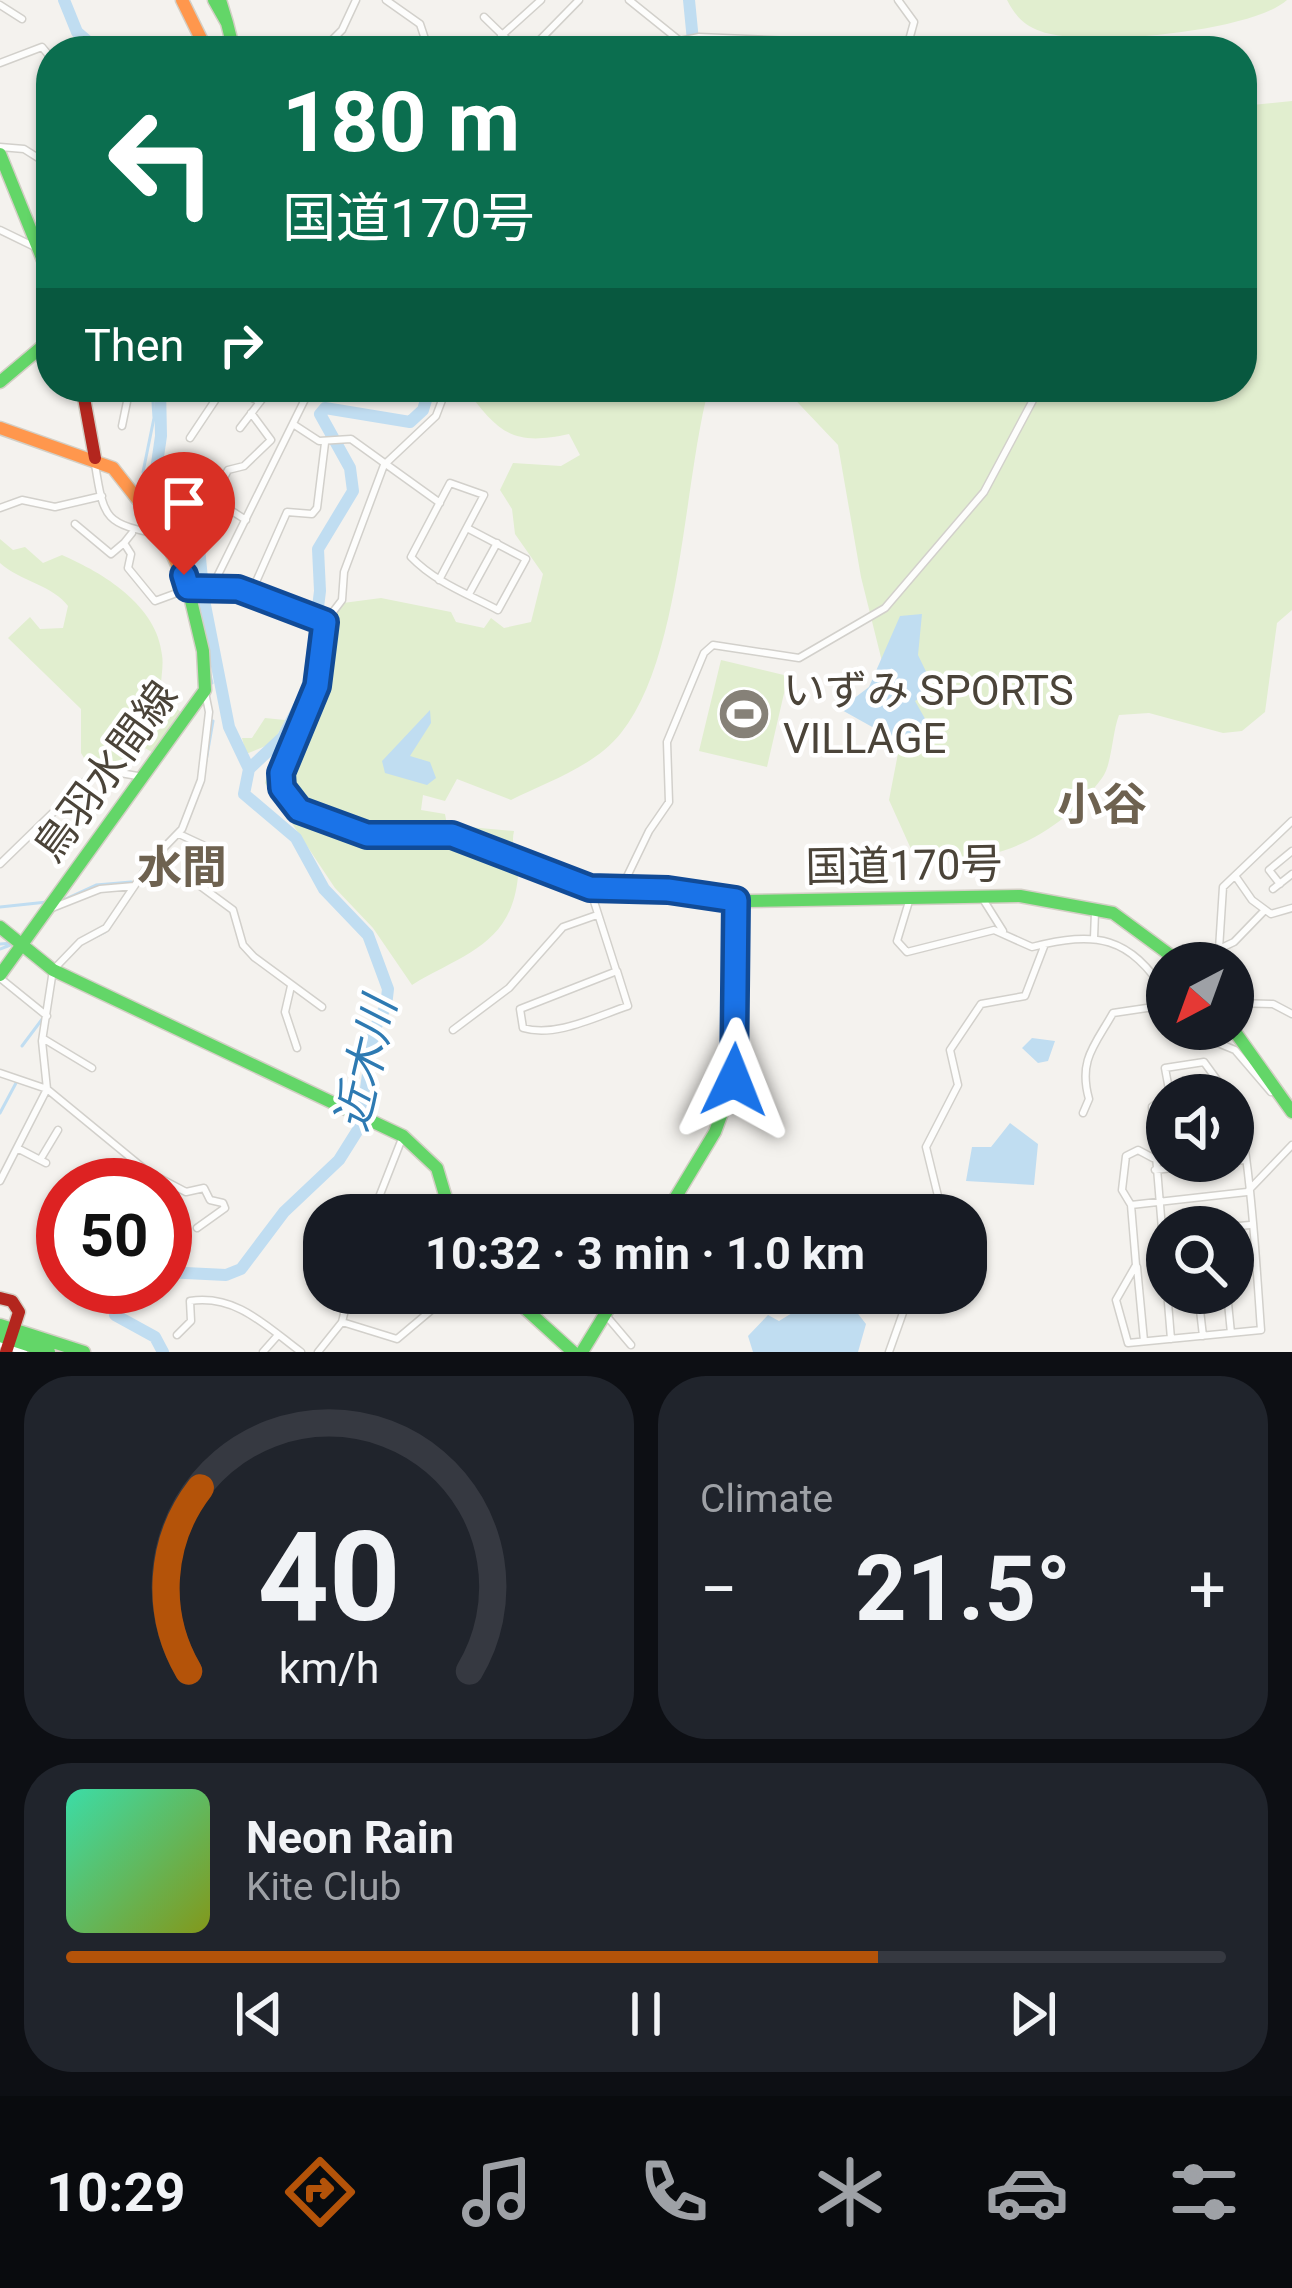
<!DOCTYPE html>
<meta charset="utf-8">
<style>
:root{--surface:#171b24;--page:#20242c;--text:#f1f3f6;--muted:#9ea1a6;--line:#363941;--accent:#b45309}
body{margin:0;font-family:Roboto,"Noto Sans JP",sans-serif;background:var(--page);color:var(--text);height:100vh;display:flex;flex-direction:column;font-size:45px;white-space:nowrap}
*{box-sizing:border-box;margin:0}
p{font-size:39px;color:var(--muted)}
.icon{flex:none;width:66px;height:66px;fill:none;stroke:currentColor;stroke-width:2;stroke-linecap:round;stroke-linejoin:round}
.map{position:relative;height:1352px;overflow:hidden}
.sheet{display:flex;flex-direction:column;gap:24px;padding:24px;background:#0d0f14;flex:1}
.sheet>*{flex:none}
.banner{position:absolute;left:36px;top:36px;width:1221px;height:366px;border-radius:48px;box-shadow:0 3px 9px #0004;background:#0b6e4f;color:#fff;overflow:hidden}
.needle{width:78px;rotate:221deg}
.buttons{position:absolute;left:1146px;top:942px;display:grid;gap:24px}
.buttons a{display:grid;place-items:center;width:108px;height:108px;border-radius:50%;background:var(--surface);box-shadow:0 3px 9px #0004;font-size:60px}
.speed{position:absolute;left:36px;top:1158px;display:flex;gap:24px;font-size:60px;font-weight:700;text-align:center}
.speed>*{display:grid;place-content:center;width:156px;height:156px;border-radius:50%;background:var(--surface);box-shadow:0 3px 9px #0004;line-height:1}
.speed .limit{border:18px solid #d22;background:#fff;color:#111}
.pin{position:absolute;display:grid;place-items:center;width:102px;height:102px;color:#fff;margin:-123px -51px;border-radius:50% 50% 50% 0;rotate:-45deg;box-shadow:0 0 12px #0007}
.pin .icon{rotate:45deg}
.me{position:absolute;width:132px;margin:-66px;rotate:2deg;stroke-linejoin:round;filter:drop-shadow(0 0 9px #0008)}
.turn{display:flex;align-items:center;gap:42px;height:252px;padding:0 48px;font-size:54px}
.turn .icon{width:156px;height:156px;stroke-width:2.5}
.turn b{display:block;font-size:84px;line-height:102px}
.then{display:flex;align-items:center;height:114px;padding:0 48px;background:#0003;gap:24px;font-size:45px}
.big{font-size:90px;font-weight:700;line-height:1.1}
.sheet .card{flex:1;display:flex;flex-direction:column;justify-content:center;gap:18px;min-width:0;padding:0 42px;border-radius:48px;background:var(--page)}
.sheet .dial{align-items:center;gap:0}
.dial svg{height:312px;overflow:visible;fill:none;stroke:var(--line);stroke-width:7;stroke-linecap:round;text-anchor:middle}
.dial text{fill:var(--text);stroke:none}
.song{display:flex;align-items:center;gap:36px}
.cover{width:144px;height:144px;border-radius:18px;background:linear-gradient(135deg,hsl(160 70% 55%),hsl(70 70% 35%))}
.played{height:12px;border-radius:6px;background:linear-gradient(90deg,var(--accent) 70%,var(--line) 70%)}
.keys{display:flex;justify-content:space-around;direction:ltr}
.heat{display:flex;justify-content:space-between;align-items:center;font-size:66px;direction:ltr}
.sheet .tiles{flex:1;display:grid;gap:24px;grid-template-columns:1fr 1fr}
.card:last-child{grid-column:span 2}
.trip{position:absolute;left:303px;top:1194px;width:684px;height:120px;border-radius:48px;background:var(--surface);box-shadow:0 3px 9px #0004;font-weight:700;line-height:120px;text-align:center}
.tab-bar{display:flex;height:192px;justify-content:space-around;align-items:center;background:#090b0e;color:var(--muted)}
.tab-bar .icon{width:84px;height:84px}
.tab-bar .on{color:var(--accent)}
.tab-bar b{font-size:54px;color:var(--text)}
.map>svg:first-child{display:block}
.green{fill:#e1eecf}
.water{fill:#c0ddf1}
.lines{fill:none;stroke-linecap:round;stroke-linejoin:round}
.stream{stroke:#c0ddf1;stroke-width:3}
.river{stroke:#c0ddf1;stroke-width:12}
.street-casing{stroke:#d2d0cb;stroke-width:9}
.fast-casing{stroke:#d3cfc5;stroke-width:15}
.slow-casing{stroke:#d3cfc5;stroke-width:15}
.jam-casing{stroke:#d3cfc5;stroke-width:15}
.street{stroke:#fdfdfc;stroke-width:6}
.fast{stroke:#63d668;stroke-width:12}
.slow{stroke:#ff974d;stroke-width:12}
.jam{stroke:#b3261e;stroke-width:12}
.route-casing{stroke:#114b97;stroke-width:30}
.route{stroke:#1a73e8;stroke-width:21}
.labels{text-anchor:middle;stroke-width:9;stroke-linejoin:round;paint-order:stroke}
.poi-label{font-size:42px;fill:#4b4439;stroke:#fff;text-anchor:start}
.street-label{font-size:42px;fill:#4b4439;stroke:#fff}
.neighbourhood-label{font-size:45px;font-weight:bold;fill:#6e6250;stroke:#fff}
.water-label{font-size:45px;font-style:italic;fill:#2e7ab2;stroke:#fff}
</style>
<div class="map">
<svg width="1292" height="1352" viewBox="0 0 1292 1352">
<rect width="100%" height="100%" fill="#f4f2ee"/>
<path class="green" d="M1007,0H1287C1252,32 1083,48 1040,31C1023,25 1015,15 1007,0Z
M1292,101V610L1277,623L1265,712L1242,731L1223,733L1149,713L1119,715C1112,733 1112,765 1102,778C1061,835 979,878 911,849L889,800L901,738L861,577L838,445L783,387H1242V106Z
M464,387H709C683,484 682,657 621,733C595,766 547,782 511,800L457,779L445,801L423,795L421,810L445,814L447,825L514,831C510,848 519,859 518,876C512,945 463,954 412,985L373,928L335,888L265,783C273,745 308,722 321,684C332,655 323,627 343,603L381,598L451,612L456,622L484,628L491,618L504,628L531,622L543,574L515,534L512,509L500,490L513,463L561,466L580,455L569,434C510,447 498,431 464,387Z
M0,539L13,550L25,547L43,563L62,555C103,573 157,605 162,655C164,667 160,680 161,694L185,716L155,754L145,748L123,765L89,766L81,753V709L8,638L30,617L40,629L63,628L68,606C54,586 20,581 0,563Z
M721,660L788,676L767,767L699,751Z
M265,718L285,720L273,743L246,754L242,738H252Z"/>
<path class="water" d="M922,614L918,655L934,688L915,701L928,724L917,752L840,709L869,687L900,616Z
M430,710L431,723L410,756L430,762L436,778L427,785L385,773L382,761Z
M1032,1038L1055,1041L1048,1061L1038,1063L1022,1048Z
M1010,1123L1038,1144L1034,1185L966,1181L972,1147H991Z
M848,1301L866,1324L858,1352H753L748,1336L768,1315L779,1321L802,1307Z"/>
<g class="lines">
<path class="stream" d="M152,387L154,418L143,472L166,528
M210,675L212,683
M206,761L213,721
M59,902L96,885L131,882
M0,907L47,902
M87,941L105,932
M0,944L13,943
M0,949L13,944
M22,1046L43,1018
M0,1113L16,1083"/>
<path class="river" d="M64,0L77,32L99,51
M689,0L694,51
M160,387L161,436L154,484L198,537L204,600L229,727L249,769L244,794L296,838L324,889L368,935L388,989L386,1006L374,1030L361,1125L339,1160L284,1212L241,1269L226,1275L165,1272
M249,769L283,737L308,689L320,591L318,549L353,491L350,468L320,414L325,408L410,422L423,410L430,387
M122,1287L113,1297L115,1315L155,1337L163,1352"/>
<g class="street-casing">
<path id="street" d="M386,0L420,24L429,51
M629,0L680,41L699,37L907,46
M898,0L914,22L906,51
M0,5L22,19
M484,17L519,51
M501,36L541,0
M321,51L342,30L356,0
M529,51L579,0
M0,63L42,47L51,58
M0,147L24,149L51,166
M0,230L35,247
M231,387L260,402
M122,426L130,387
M296,426L319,441L351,439L440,503
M240,428L266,394
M190,438L224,387
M95,464C104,522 106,523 161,535
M0,508L22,500L55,507L102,496
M246,520L213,499L228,470L244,466L271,440L251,413
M75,524L111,554L124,543
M132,533L124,543L131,554L128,568L155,601L185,590
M439,580L484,495L450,483L411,557C435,582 468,594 498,610L526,559L467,528
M213,585L311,387
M252,591L287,512L312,514L317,508L325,443
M469,594L497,543
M326,621L342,600L344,572L384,465L436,416L447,387
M179,834L207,847L199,885L233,910L243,945L254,957L322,1007
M0,864L98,769L143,777
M1236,877L1252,900L1271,914L1292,908
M1280,884L1269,870L1292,851
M621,889L649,831L669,802L667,742L704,653L713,645L799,658L885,608L984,492L1040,387
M1273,889L1292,874
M591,892L616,970
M981,896L1003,931
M910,898L897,941L907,952L994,930L1032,947C1096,931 1129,935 1167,995
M47,910L100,889L134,886
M1094,938L1095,912
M1219,949L1234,942L1265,910
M1211,963L1219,949L1223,887L1292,821
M617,971L628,1006C597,1016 556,1038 523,1028L520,1009Z
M0,978L47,1016
M291,986L285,1012L297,1048
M1233,1003L1273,1004L1292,1014
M1206,1029L1218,1043L1235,1050L1271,1092
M453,1030L509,988L563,927L597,915
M44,1039L92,1068
M0,1073L47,1089L148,1172L186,1192L204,1188L210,1200L223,1203L225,1208L197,1228
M1170,1095L1165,1068L1204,1062L1228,1095
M1171,1095L1224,1090
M1167,1096L1152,1107L1171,1339
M1233,1102C1249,1124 1258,1292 1261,1330L1128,1343L1116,1300L1136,1265L1131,1205L1247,1192L1292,1145
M1083,1113L1089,1099C1078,1060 1095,1045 1113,1013L1167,1005
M17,1148L46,1163
M40,1160L58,1130
M1155,1170L1244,1160
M0,1181L47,1089L42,1041L53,970L80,942L106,928L152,860L182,829L201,780L209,712L205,692
M1131,1205L1122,1190L1126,1156L1138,1150L1153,1158
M372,1215L403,1136
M935,1215L938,1196L926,1147L958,1085L950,1050L981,1004L1025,996L1045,944
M1228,1227L1250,1225
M1137,1267L1144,1341
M587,1293L631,1345
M1198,1293L1203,1336
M1227,1293L1231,1333
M342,1322L397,1339L441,1302L467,1293
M177,1335L191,1321L190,1301C236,1294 266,1326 301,1352
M0,1344L24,1352
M263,1352L278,1335
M318,1352L342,1322L349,1293
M889,1352L910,1293"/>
</g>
<g class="fast-casing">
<path id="fast" d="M214,0L227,23L220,0
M227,23L234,51
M0,154L51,280
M0,382L51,339
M313,815L376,836L452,835L590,888L668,890L747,901L1020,896L1113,913L1181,963
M0,927L53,970L403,1136L437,1168L451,1215
M0,975L205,690L203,651L188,588
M1233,1029L1292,1112
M665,1215L715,1132L734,1080L736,900
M508,1293L573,1352
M0,1325L84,1352
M0,1336L49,1352
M582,1352L618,1293"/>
</g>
<g class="slow-casing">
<path id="slow" d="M182,0L207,51
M0,428L113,468L160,528L188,588L238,589L323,620L317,686L281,773L292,804L313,815"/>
</g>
<g class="jam-casing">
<path id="jam" d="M82,387L95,458
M0,1298L12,1301L19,1312L6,1352"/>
</g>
<use href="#street" class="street"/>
<use href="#fast" class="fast"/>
<use href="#slow" class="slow"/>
<use href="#jam" class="jam"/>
</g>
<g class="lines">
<g class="route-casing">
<path id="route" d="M184,575L188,588L238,589L325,622L317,686L281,773L282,788L299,810L367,835H452L590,888L668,890L736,900L734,1080"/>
</g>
<use href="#route" class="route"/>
</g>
<defs>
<g id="stadium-disc" transform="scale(2.7)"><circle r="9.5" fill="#868178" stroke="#fff"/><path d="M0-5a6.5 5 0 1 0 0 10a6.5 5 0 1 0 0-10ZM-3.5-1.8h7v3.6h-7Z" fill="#fff"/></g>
</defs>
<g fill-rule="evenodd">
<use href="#stadium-disc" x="744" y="714"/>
</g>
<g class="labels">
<g class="poi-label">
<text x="783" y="705">いずみ SPORTS<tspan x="783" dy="48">VILLAGE</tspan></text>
</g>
<g class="street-label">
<text transform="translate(105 771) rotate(-54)" y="15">鳥羽水間線</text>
<text transform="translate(904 865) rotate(-1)" y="15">国道170号</text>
</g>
<g class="neighbourhood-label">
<text x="1102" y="820">小谷</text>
<text x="182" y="883">水間</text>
</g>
<g class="water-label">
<text transform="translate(365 1064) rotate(-77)" y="16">近木川</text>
</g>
</g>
</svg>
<div class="buttons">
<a><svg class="needle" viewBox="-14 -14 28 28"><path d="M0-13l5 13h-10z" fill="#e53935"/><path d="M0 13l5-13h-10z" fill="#9ea1a6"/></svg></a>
<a><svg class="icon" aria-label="sound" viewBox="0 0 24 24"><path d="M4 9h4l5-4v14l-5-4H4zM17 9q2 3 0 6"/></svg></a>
<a><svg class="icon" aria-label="search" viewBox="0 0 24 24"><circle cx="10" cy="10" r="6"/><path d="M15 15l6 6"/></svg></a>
</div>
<div class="speed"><div class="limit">50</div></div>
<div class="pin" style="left:184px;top:575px;background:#d93025"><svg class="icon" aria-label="arrive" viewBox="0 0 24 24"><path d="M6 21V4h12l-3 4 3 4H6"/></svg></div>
<svg class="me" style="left:734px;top:1080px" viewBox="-20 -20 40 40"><path d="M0-17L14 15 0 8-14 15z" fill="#1a73e8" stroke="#fff" stroke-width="4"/></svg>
<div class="trip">10:32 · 3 min · 1.0 km</div>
<div class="banner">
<div class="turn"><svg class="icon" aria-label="left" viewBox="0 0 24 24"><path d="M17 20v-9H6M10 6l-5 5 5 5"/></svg><div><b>180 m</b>国道170号</div></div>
<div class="then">Then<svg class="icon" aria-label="right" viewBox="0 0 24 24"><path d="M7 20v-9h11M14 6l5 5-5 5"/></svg></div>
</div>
</div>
<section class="sheet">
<div class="tiles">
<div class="card dial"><svg viewBox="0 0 100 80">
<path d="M14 69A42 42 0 1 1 86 69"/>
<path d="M14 69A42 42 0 0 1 17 22" stroke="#b45309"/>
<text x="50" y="56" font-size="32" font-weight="700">40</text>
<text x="50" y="72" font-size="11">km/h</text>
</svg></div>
<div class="card"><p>Climate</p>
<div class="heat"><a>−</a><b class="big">21.5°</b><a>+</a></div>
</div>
<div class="card">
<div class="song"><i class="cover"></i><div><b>Neon Rain</b><p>Kite Club</p></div></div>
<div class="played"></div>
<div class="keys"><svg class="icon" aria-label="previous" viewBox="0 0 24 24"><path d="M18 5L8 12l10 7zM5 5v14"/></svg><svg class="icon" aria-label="pause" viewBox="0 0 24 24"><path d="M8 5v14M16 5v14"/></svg><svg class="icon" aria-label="next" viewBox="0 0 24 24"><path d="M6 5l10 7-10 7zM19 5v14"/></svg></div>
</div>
</div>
</section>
<nav class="tab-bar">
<b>10:29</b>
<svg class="icon on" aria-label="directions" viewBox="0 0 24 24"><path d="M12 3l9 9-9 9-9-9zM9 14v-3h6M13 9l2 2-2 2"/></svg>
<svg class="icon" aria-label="music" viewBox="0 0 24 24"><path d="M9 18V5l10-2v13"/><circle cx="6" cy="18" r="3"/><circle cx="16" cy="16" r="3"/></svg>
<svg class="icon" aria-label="phone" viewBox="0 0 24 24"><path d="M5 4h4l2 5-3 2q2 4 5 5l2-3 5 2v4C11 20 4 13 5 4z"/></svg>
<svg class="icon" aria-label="climate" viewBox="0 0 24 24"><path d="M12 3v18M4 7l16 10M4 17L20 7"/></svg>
<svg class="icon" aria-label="car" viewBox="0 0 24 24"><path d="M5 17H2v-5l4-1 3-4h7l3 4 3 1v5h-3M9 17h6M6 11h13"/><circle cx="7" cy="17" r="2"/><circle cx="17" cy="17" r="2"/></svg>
<svg class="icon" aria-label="filters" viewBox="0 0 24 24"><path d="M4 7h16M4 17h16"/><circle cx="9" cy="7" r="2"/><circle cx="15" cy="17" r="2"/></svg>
</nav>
